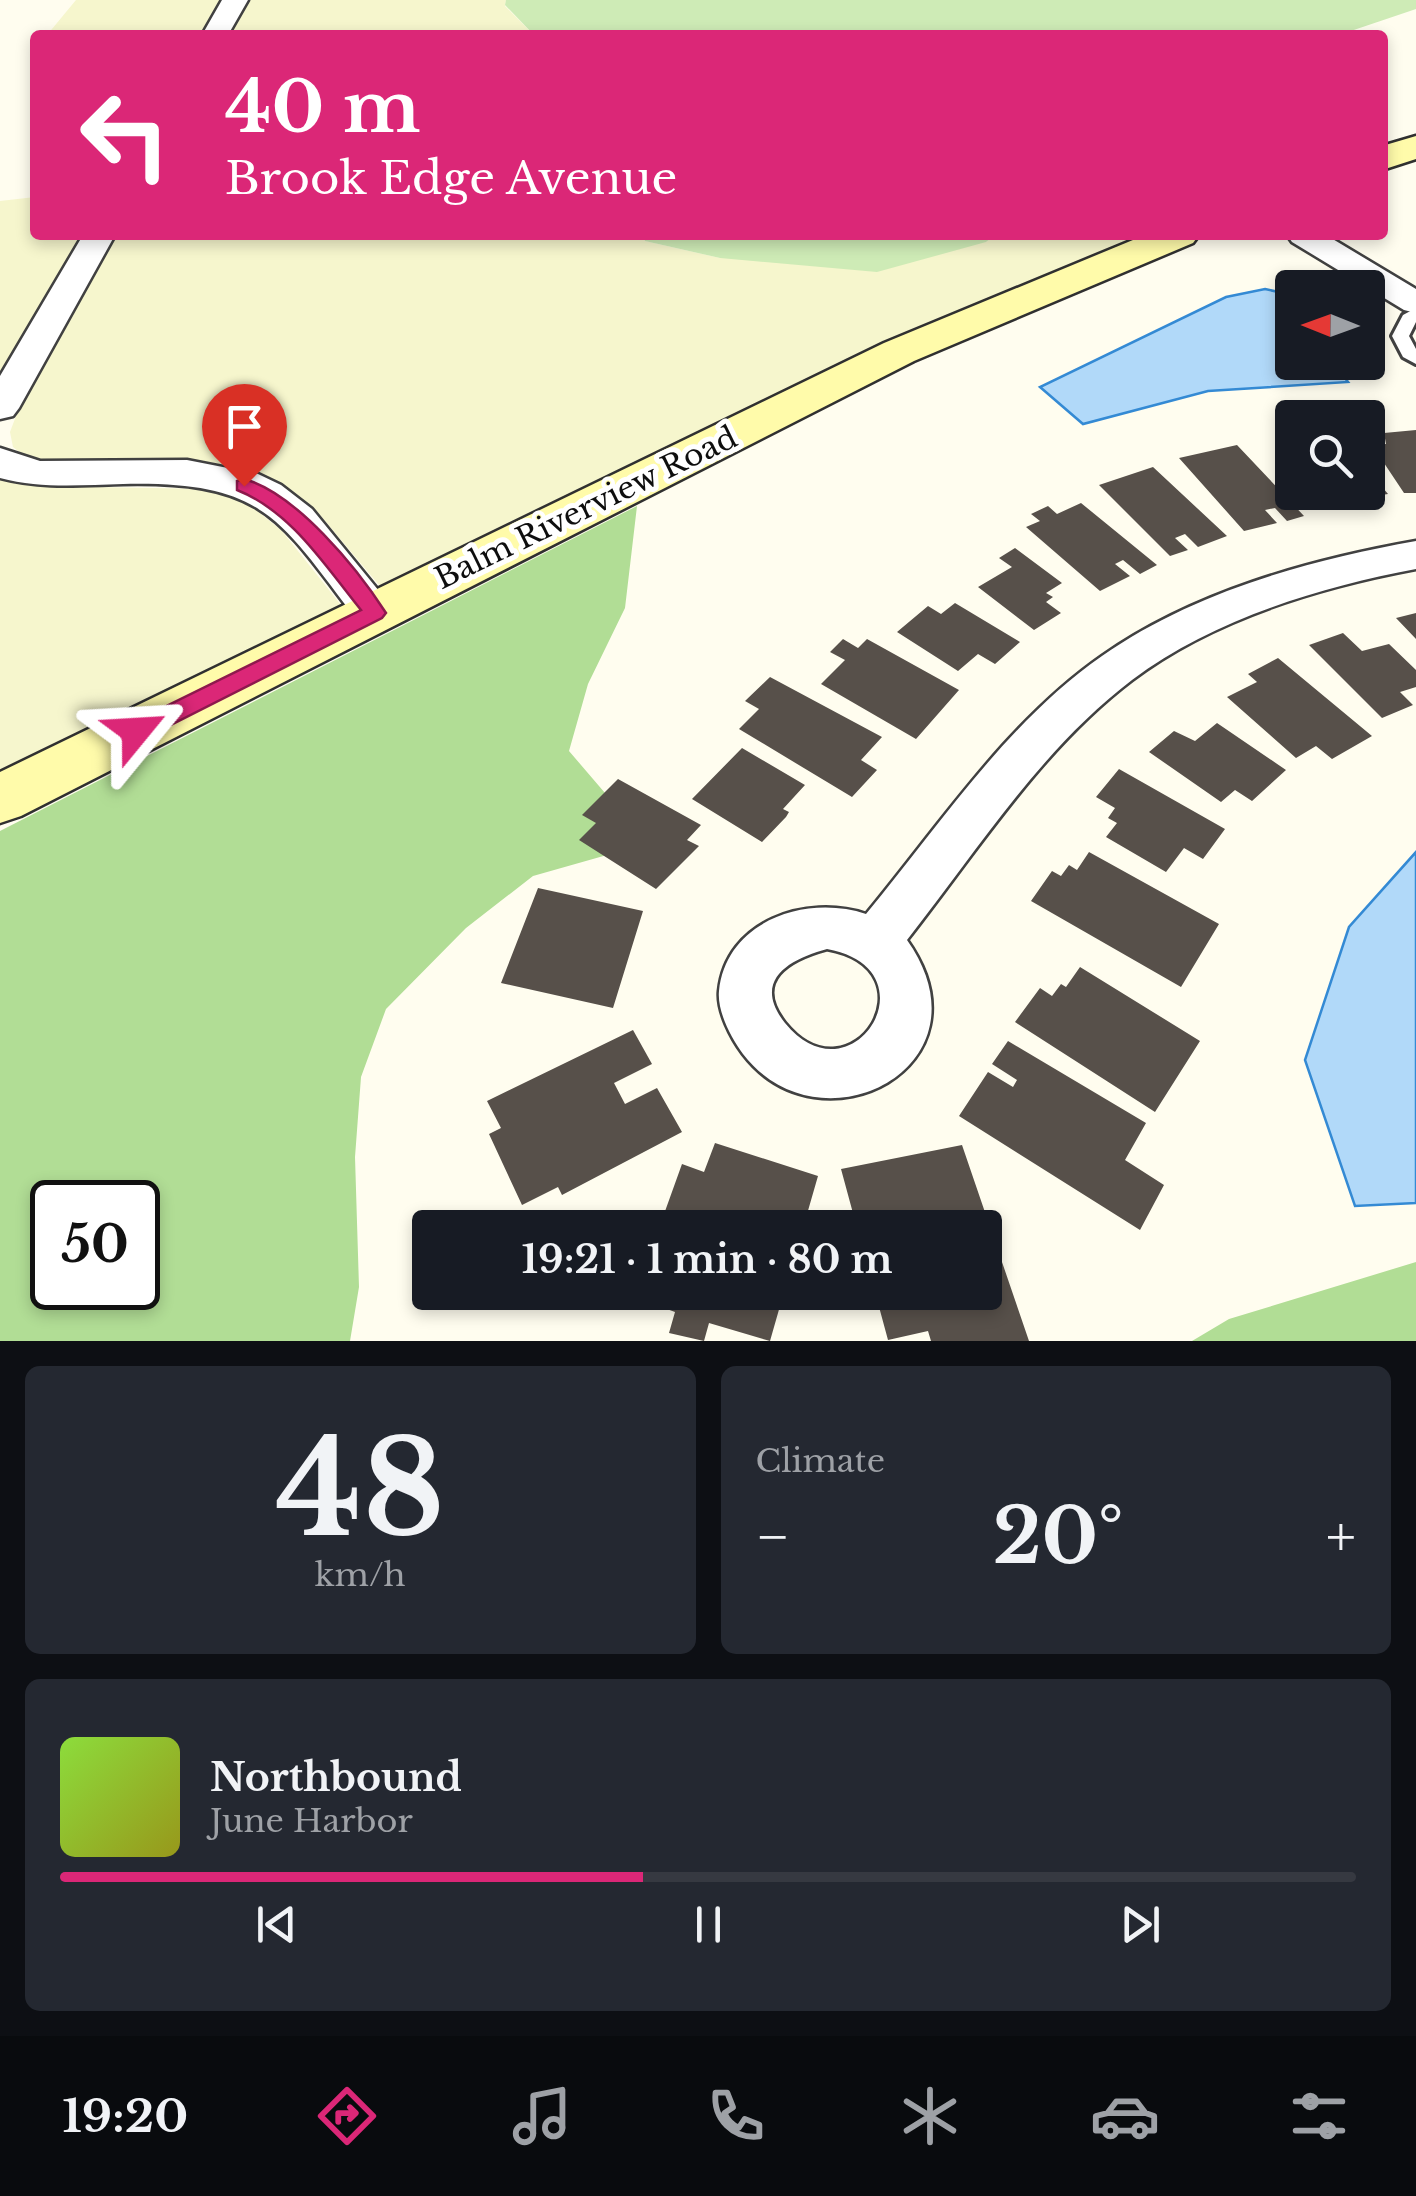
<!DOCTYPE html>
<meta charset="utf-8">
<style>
:root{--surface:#171b24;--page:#242831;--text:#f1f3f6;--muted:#9ea1a6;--line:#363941;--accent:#db2777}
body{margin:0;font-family:"Libre Baskerville",serif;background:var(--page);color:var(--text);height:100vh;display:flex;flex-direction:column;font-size:38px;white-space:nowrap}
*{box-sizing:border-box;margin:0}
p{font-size:32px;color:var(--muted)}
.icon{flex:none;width:55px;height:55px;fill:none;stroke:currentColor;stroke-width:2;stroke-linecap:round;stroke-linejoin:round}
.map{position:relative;height:1341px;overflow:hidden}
.side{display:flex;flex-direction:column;gap:25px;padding:25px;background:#0d0f14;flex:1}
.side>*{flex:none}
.banner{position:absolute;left:30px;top:30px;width:1358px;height:210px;border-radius:10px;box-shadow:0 5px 15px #0003;background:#db2777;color:#fff;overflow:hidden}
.needle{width:65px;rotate:271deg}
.tools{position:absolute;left:1275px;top:270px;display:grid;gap:20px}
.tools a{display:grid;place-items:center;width:110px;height:110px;border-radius:10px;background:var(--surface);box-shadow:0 5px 15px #0003;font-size:50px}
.speed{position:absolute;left:30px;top:1180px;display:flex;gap:20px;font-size:50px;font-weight:700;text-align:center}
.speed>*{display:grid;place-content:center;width:130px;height:130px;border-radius:50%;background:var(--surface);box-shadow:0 5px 15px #0003;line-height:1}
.speed .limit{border:5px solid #111;border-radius:15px;background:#fff;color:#111}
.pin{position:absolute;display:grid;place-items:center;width:85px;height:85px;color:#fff;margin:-102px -42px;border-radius:50% 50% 50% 0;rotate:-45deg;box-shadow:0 0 10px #0007}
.pin .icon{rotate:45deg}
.me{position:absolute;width:110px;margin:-55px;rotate:63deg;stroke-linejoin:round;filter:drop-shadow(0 0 8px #0008)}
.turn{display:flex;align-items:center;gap:35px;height:210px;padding:0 30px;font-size:45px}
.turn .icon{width:130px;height:130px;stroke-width:2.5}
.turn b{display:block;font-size:70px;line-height:85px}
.big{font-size:75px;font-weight:700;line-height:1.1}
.side .widget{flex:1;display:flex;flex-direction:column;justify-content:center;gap:15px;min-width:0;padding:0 35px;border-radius:15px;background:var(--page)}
.side .dial{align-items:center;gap:0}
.dial b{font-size:130px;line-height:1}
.song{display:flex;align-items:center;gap:30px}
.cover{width:120px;height:120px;border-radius:15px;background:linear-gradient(135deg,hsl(90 70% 55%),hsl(60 70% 35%))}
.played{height:10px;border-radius:5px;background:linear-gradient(90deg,var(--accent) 45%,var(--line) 45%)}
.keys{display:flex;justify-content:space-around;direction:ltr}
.heat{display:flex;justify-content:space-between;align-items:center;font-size:55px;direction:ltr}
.side .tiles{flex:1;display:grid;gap:25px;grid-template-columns:1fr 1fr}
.widget:last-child{grid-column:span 2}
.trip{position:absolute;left:412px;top:1210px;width:590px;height:100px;border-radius:10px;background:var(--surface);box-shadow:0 5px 15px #0003;font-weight:700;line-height:100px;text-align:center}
.dock{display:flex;height:160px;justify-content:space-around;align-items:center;background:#090b0e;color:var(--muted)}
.dock .icon{width:70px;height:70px}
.dock .current{color:var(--accent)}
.dock b{font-size:45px;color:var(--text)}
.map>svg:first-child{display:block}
.farmland{fill:#f6f6cd}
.green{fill:#ceebb6}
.forest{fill:#b1dd95;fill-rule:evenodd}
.water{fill:#b1d9f9;stroke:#348ad4;stroke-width:2.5}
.building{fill:#57504a}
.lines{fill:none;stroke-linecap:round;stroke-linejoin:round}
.service-casing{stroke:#414141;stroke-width:6}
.minor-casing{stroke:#414141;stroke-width:5}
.secondary-casing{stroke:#303030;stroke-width:5}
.service{fill:#fff;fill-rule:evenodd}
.minor{fill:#fff;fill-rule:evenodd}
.secondary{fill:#fffbaa;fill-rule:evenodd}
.route{fill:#db2777;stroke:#8e194d;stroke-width:2.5}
.labels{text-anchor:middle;stroke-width:10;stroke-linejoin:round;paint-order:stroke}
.street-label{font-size:30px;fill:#0e0e0e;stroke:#fff}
</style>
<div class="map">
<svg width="1416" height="1341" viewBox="0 0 1416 1341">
<rect width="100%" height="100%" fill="#fffdef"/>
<path class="farmland" d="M76,0H222L201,35H47Z
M249,0H506L505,6L534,35H229Z
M35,197V235H82L0,374V201Z
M116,235H642L645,241L720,258L986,242L995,235H1151L384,591L320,515L285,486L237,467L184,463L48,462L28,459L13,447L10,432L19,408Z
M0,480L34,486L212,489L249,504L282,531L345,610L0,780Z"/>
<path class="green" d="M506,0H1416V9L1339,35H534L505,5Z
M642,235H995L986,242L877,272L720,258L645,241Z"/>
<path class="forest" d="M637,506L625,608L588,684L569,751L605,793L607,855L533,876L466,928L386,1009L361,1077L355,1157L359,1287L350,1341H0V831ZM52,1202H138V1288H52Z
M1416,1262V1341H1192L1229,1319Z"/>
<path class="water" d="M1265,289L1292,295V362L1333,363L1348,382L1208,391L1083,424L1040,387L1226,297Z
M1416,852V1203L1355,1206L1305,1060L1349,927Z"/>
<path class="building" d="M1416,430V493H1404L1372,445L1386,444L1384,433Z
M1237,445L1304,516L1287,521L1275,508L1265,510L1277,523L1244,531L1179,458Z
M1153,467L1227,536L1198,547L1185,534L1175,538L1188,550L1170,556L1099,485Z
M1368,470L1388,494L1349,500L1353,506L1330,509L1317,492H1368Z
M1081,503L1157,565L1140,574L1123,560L1115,564L1130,576L1100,591L1026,527L1040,521L1031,514L1048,506L1057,514Z
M1015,548L1062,583L1046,593L1053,597L1046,602L1061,613L1034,630L978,587L1012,567L999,558Z
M955,603L1020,642L995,664L978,654L958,671L897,632L928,606L941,614Z
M1416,613V639L1396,618Z
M1343,633L1362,651L1389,644L1416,670V687L1400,692L1413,705L1382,718L1309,645Z
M843,639L858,648L867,639L959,690L916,739L821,684L845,660L830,652Z
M1278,658L1372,736L1332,759L1316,746L1296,758L1227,697L1257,682L1248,674Z
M770,677L882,737L861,760L877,770L852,797L739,729L759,709L745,701Z
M1217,723L1286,770L1252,801L1235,790L1221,802L1149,752L1174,731L1195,741Z
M742,748L805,785L783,809L789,812L786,817L762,842L692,799Z
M1119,769L1225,829L1203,859L1184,848L1166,872L1106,837L1117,823L1108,818L1115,808L1096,797Z
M618,779L701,825L687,840L699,846L656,889L579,840L596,823L582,815Z
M1089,852L1219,924L1181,987L1031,901L1052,871L1061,876L1069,865L1077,870Z
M538,888L643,911L613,1008L501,983Z
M1080,967L1200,1041L1155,1112L1015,1022L1040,988L1052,996L1061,984L1066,987Z
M633,1030L652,1064L614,1083L625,1104L657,1088L682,1132L562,1195L558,1187L522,1205L489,1134L501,1128L487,1101Z
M1008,1041L1146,1123L1125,1160L1164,1185L1140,1230L959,1116L988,1072L1013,1087L1017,1080L992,1064Z
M715,1143L818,1176L803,1228H659L682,1164L704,1172Z
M962,1145L1029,1341H931L928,1331L888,1340L875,1292H985V1228H857L841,1169Z
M636,1292H784L770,1341L709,1323L704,1341L669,1333L675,1312L634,1297Z"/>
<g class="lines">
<g class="service-casing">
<path id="service" d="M1416,308V322L1409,336L1416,349V364L1403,357L1392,336L1403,315Z"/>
</g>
<g class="minor-casing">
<path id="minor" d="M222,0H248L228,35H202Z
M83,235H115L19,408L13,416L0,419V376Z
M1287,235H1326L1416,289V313L1404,310L1292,242Z
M0,448L40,461L187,460L258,474L281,485L312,509L397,613L390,624L375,628L360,624C279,519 267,481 123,484C81,485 41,489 0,478Z
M1416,541V569C1320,587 1211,620 1132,680C1041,749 977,851 907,940C996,1066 821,1156 743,1054C731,1038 717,1011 719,991C726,921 806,894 866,914C939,826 1007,722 1102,656C1193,592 1309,560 1416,541ZM827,949C937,969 852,1105 785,1023C751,980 790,959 827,949Z"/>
</g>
<g class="secondary-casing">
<path id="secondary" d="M1416,136V159L1382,170V146Z
M1145,235H1199L1193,243L914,361L21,816L0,823V772L884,343Z"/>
</g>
<use href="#service" class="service"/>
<use href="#minor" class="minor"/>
<use href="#secondary" class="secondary"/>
</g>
<path class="route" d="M244,479C296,493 357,568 386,613L382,618L145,738H128L124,731L128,725L361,610C325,566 292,512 237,490V481Z"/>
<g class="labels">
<g class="street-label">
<text transform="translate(586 508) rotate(-26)" y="10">Balm Riverview Road</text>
</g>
</g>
</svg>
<div class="tools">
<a><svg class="needle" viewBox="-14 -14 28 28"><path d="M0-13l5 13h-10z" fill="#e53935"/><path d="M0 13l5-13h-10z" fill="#9ea1a6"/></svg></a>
<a><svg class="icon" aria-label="search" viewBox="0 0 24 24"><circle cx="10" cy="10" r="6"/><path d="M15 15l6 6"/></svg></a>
</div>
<div class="speed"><div class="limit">50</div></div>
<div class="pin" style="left:244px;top:486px;background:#d93025"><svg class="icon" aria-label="arrive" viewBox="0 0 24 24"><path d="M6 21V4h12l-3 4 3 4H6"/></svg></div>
<svg class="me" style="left:136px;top:731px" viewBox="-20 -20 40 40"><path d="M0-17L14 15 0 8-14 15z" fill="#db2777" stroke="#fff" stroke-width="4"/></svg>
<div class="trip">19:21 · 1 min · 80 m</div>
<div class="banner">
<div class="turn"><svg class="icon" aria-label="left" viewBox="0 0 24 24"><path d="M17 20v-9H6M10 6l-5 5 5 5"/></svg><div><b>40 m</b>Brook Edge Avenue</div></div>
</div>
</div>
<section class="side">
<div class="tiles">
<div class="widget dial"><b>48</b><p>km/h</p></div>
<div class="widget"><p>Climate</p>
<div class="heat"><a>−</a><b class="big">20°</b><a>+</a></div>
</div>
<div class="widget">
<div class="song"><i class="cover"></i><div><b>Northbound</b><p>June Harbor</p></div></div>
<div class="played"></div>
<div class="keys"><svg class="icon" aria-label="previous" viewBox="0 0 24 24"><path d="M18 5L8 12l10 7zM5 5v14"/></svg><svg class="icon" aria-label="pause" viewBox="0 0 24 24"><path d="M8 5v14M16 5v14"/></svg><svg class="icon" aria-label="next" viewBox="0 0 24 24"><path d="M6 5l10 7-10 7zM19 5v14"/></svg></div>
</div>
</div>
</section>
<nav class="dock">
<b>19:20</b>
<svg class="icon current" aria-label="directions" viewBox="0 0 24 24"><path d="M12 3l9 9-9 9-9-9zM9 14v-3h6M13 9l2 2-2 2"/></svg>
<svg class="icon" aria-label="music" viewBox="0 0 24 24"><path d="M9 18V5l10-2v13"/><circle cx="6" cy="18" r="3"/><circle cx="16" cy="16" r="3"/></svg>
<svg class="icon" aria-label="phone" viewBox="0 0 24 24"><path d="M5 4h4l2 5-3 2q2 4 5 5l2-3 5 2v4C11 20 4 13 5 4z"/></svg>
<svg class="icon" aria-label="climate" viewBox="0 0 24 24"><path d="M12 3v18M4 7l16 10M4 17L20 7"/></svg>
<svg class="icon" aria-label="car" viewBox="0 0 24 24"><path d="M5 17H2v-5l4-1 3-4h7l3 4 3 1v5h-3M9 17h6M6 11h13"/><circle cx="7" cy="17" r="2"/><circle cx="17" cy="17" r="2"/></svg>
<svg class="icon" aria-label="filters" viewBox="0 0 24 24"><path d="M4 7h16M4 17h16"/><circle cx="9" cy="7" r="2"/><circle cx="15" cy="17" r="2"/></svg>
</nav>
